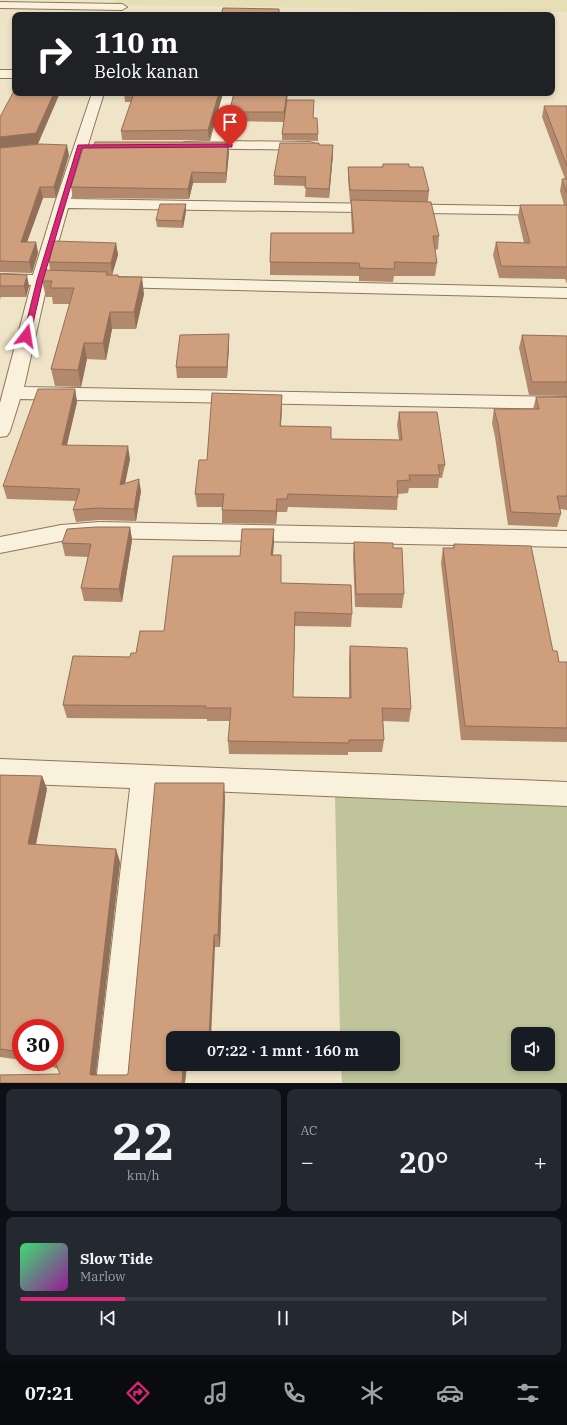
<!DOCTYPE html>
<html lang="id">
<meta charset="utf-8">
<style>
:root{--surface:#171b24;--page:#242831;--text:#f1f3f6;--muted:#9ea1a6;--line:#363941;--accent:#db2777}
body{margin:0;font-family:"IBM Plex Serif",serif;background:var(--page);color:var(--text);height:100vh;display:flex;flex-direction:column;font-size:15px;white-space:nowrap}
*{box-sizing:border-box;margin:0}
p{font-size:13px;color:var(--muted)}
.icon{flex:none;width:22px;height:22px;fill:none;stroke:currentColor;stroke-width:2;stroke-linecap:round;stroke-linejoin:round}
.map{position:relative;height:1083px;overflow:hidden}
.panel{display:flex;flex-direction:column;gap:6px;padding:6px;background:#0d0f14;flex:1}
.panel>*{flex:none}
.hud{position:absolute;left:12px;top:12px;width:543px;height:84px;border-radius:8px;box-shadow:0 2px 6px #0003;background:#202124;color:#fff;overflow:hidden}
.tools{position:absolute;left:511px;top:1027px;display:grid;gap:8px}
.tools a{display:grid;place-items:center;width:44px;height:44px;border-radius:8px;background:var(--surface);box-shadow:0 2px 6px #0003;font-size:20px}
.speed{position:absolute;left:12px;top:1019px;display:flex;gap:8px;font-size:20px;font-weight:700;text-align:center}
.speed>*{display:grid;place-content:center;width:52px;height:52px;border-radius:50%;background:var(--surface);box-shadow:0 2px 6px #0003;line-height:1}
.speed .limit{border:6px solid #d22;background:#fff;color:#111}
.pin{position:absolute;display:grid;place-items:center;width:34px;height:34px;color:#fff;margin:-41px -17px;border-radius:50% 50% 50% 0;rotate:-45deg;box-shadow:0 0 4px #0007}
.pin .icon{rotate:45deg}
.me{position:absolute;width:44px;margin:-22px;rotate:14deg;stroke-linejoin:round;filter:drop-shadow(0 0 3px #0008)}
.turn{display:flex;align-items:center;gap:14px;height:84px;padding:0 16px;font-size:18px}
.turn .icon{width:52px;height:52px;stroke-width:2.5}
.turn b{display:block;font-size:28px;line-height:34px}
.big{font-size:30px;font-weight:600;line-height:1.1}
.panel .tile{flex:1;display:flex;flex-direction:column;justify-content:center;gap:6px;min-width:0;padding:0 14px;border-radius:8px;background:var(--page)}
.panel .dial{align-items:center;gap:0}
.dial b{font-size:52px;line-height:1}
.song{display:flex;align-items:center;gap:12px}
.cover{width:48px;height:48px;border-radius:6px;background:linear-gradient(135deg,hsl(140 70% 55%),hsl(300 70% 35%))}
.played{height:4px;border-radius:2px;background:linear-gradient(90deg,var(--accent) 20%,var(--line) 20%)}
.keys{display:flex;justify-content:space-around;direction:ltr}
.heat{display:flex;justify-content:space-between;align-items:center;font-size:22px;direction:ltr}
.panel .tiles{flex:1;display:grid;gap:6px;grid-template-columns:1fr 1fr}
.tile:last-child{grid-column:span 2}
.trip{position:absolute;left:166px;top:1031px;width:234px;height:40px;border-radius:8px;background:var(--surface);box-shadow:0 2px 6px #0003;font-weight:600;line-height:40px;text-align:center}
.tab-bar{display:flex;height:64px;justify-content:space-around;align-items:center;background:#090b0e;color:var(--muted)}
.tab-bar .icon{width:28px;height:28px}
.tab-bar .selected{color:var(--accent)}
.tab-bar b{font-size:18px;color:var(--text)}
.map>svg:first-child{display:block}
.farmland{fill:#e6deb5}
.cemetery{fill:#bfc49a;fill-rule:evenodd}
.lines{fill:none;stroke-linecap:round;stroke-linejoin:round}
.street-casing{stroke:#8d765c;stroke-width:2}
.street{fill:#faf1dc;fill-rule:evenodd}
.wall{fill:#b2896c}
.shaded-wall{fill:#916f58}
.building{fill:#cf9f7d;stroke:#916f58}
.route{fill:#db2777;stroke:#8e194d}
</style>
<div class="map">
<svg width="567" height="1083" viewBox="0 0 567 1083">
<rect width="100%" height="100%" fill="#f0e4c8"/>
<path class="farmland" d="M116,0H567V12L119,5L115,2Z"/>
<path class="cemetery" d="M335,795L567,798V1083H342L341,1064H393V1038H340ZM518,1034H548V1064H518Z"/>
<g class="lines">
<g class="street-casing">
<path id="street" d="M0,2L122,4L127,7L122,10L0,8Z
M0,70H15V78H0Z
M92,93H104L71,199L567,207V215L68,208L49,275L78,278L80,281L78,284L72,286L47,285L24,387L567,397V409L20,399L10,431L7,436L0,437V403L31,285L0,284V274L33,275L55,203Z
M223,93H235L224,141L309,142L314,143L316,146L314,149L309,150L184,148L182,145L184,142L210,141Z
M112,277L567,288V298L112,287L106,285L104,282L106,279Z
M99,522L567,531V547L99,538L61,541L0,553V537L61,525Z
M0,759L567,782V806L157,789L130,1083H96L130,788L0,783Z"/>
</g>
<use href="#street" class="street"/>
</g>
<path class="wall" d="M124,93H223L209,140H122L121,131L131,102H125Z
M234,93H288L286,103L313,118L318,134V141L282,140V134L284,122L231,121L230,140H226L225,130Z
M544,106H567V284L565,279L499,278L493,255L496,242L524,243L518,217L520,205H564L560,191L562,179H565L542,117Z
M319,145L333,154L329,198L305,197L306,186L274,185V176Z
M0,148L69,155L56,198H43L27,242H36L38,253L32,273L0,272Z
M229,152L226,183H193L189,199L73,198L71,187Z
M383,164L409,167L429,191L428,201L439,236L438,249L435,250L437,263L435,276H394L393,282L359,281V276L270,275V262L352,233L351,213V202H350L348,179V167H382Z
M186,204V211L183,228L157,227L156,220Z
M116,243L118,255L112,275L119,277L144,294L136,329H112L106,360L87,359L81,387L55,386L51,369L70,304H53L52,297H46L42,281L50,270L49,262Z
M0,274L29,286L26,297H1L0,299Z
M522,335L567,336V396L529,395L519,348Z
M229,345L227,378H177L176,367Z
M75,389L77,402L67,445L130,459L125,484L141,491L136,521L99,520L76,522L73,510L76,501L7,499L3,486Z
M282,395L281,426L331,439L399,440L397,425L399,412L445,465L442,478H439L438,488H409L408,493L398,494L397,510L288,507L287,512H277L276,524L222,523V507H197L195,494L207,460Z
M536,397H567V510L560,509L561,514L557,527L508,525L495,437L492,423L494,409H533Z
M130,527L132,540L122,602L84,601L81,588L88,557L65,556L62,543Z
M274,529V543L273,555L281,583L352,614L351,627L295,626L293,697L349,698V660L350,646L411,709L409,722L383,721L384,740L382,752H348V755L229,754L228,741L230,721H207V719L67,718L63,705L136,653L164,631L240,556Z
M354,542L393,548L404,594L402,608L355,607L353,556Z
M454,544L553,651L559,662H567V742L461,740L441,563L443,548H453Z
M0,775L42,776L47,789L36,845L120,862L95,1075H126L128,1074L225,797L220,947H215L173,1038V1064H187L185,1083L60,1074L58,1069L48,1065L31,1062H55V1028H21V1060L0,1057Z"/>
<path class="shaded-wall" d="M54,93H60L38,144L0,148V137Z
M219,93H223L209,140L208,130Z
M287,93H288L284,122V112Z
M228,142L229,152L226,183V173Z
M67,145L69,155L56,198L54,187Z
M333,145V154L329,198V189Z
M192,172L193,183L189,199L188,189Z
M40,187L43,198L23,253L21,242Z
M186,204V211L183,228L182,221Z
M36,242L38,253L32,273L29,262Z
M116,243L118,255L112,275L111,263Z
M27,275L29,286L26,297L24,286Z
M142,277L144,294L136,329L134,312Z
M110,312L112,329L106,360L103,343Z
M229,334V345L227,378V367Z
M84,343L87,359L81,387L78,370Z
M75,389L77,402L64,457L62,445Z
M282,395V408L280,439V426Z
M128,446L130,459L122,498L120,485Z
M139,479L141,491L136,521L134,509Z
M277,499V512L276,524V511Z
M130,527L132,540L122,602L119,589Z
M274,529V543L271,569V555Z
M42,776L47,789L33,857L28,844Z
M224,783L225,797L220,947L218,935Z
M116,849L120,862L95,1083L90,1074Z
M214,935L215,947L211,1038H209Z
M183,1064H187L185,1083H182Z"/>
<path class="building" d="M223,8L279,9V15H221Z
M15,89V93H54L36,133L0,137V117Z
M124,93H219L208,130L121,131L134,93Z
M234,93H287L284,112H231L230,130H225Z
M287,100H314L313,118H317L318,134H282Z
M544,106H567V166Z
M95,142H228L226,173L192,172L188,189L71,187L84,145L93,146Z
M280,143H319V145H333L329,189L305,188L306,177L274,176Z
M40,144L67,145L54,187H40L21,242H36L29,262L0,261V148Z
M383,164H409V167H423L429,191L350,190L348,167H383Z
M562,179H567V193Z
M351,200L431,202L439,236H433L437,263L394,262L395,269L360,268L359,263L270,262L271,233H354Z
M160,204H186L182,221L156,220Z
M520,205H567V267L501,266L496,242L530,243Z
M54,241L116,243L111,263L49,262Z
M45,270L107,272L106,275H118V277H142L134,312H110L103,343H84L78,370L51,369L74,288H50L52,281H42Z
M0,274L27,275L24,286H0Z
M229,334L227,367H176L180,335Z
M522,335L567,336V382H532Z
M38,389H75L62,445L128,446L120,485L139,479L134,509L96,508L73,510L80,489L3,486Z
M212,393L282,395L280,426L331,427V439L402,440L399,412H437L445,465H438L440,475H409L410,480L397,481L398,497L288,494L287,499H277L276,511L222,510L224,494H195L199,460H207Z
M536,397H567V496H557L561,514L511,512L498,424L494,409H539Z
M96,527H130L119,589L81,588L91,544L62,543L67,529Z
M242,529H274L271,555H281V583L351,585L352,614L295,612L293,697L351,698L350,646L407,648L411,709L382,708L384,740H349V743L228,741L231,708H205L206,706L63,705L73,656L130,657L131,653H136L140,631H164L173,556H240Z
M354,542L393,543V548H402L404,594H356Z
M454,544L531,546L553,651H557L559,662H567V728L465,726L443,548H454Z
M0,775L42,776L28,844L116,849L90,1074L91,1075H126L128,1074L155,783H224L218,935H214L209,1038H173V1064H183L182,1083H0V1075L60,1074L55,1062V1028H21V1052L0,1049Z"/>
<path class="route" d="M230,144H232V147L82,148L43,280L30,336L29,338H24L23,336L37,280L78,145Z"/>
</svg>
<div class="tools">
<a><svg class="icon" aria-label="sound" viewBox="0 0 24 24"><path d="M4 9h4l5-4v14l-5-4H4zM17 9q2 3 0 6"/></svg></a>
</div>
<div class="speed"><div class="limit">30</div></div>
<div class="pin" style="left:230px;top:146px;background:#d93025"><svg class="icon" aria-label="arrive" viewBox="0 0 24 24"><path d="M6 21V4h12l-3 4 3 4H6"/></svg></div>
<svg class="me" style="left:26px;top:336px" viewBox="-20 -20 40 40"><path d="M0-17L14 15 0 8-14 15z" fill="#db2777" stroke="#fff" stroke-width="4"/></svg>
<div class="trip">07:22 · 1 mnt · 160 m</div>
<div class="hud">
<div class="turn"><svg class="icon" aria-label="right" viewBox="0 0 24 24"><path d="M7 20v-9h11M14 6l5 5-5 5"/></svg><div><b>110 m</b>Belok kanan</div></div>
</div>
</div>
<section class="panel">
<div class="tiles">
<div class="tile dial"><b>22</b><p>km/h</p></div>
<div class="tile"><p>AC</p>
<div class="heat"><a>−</a><b class="big">20°</b><a>+</a></div>
</div>
<div class="tile">
<div class="song"><i class="cover"></i><div><b>Slow Tide</b><p>Marlow</p></div></div>
<div class="played"></div>
<div class="keys"><svg class="icon" aria-label="previous" viewBox="0 0 24 24"><path d="M18 5L8 12l10 7zM5 5v14"/></svg><svg class="icon" aria-label="pause" viewBox="0 0 24 24"><path d="M8 5v14M16 5v14"/></svg><svg class="icon" aria-label="next" viewBox="0 0 24 24"><path d="M6 5l10 7-10 7zM19 5v14"/></svg></div>
</div>
</div>
</section>
<nav class="tab-bar">
<b>07:21</b>
<svg class="icon selected" aria-label="directions" viewBox="0 0 24 24"><path d="M12 3l9 9-9 9-9-9zM9 14v-3h6M13 9l2 2-2 2"/></svg>
<svg class="icon" aria-label="music" viewBox="0 0 24 24"><path d="M9 18V5l10-2v13"/><circle cx="6" cy="18" r="3"/><circle cx="16" cy="16" r="3"/></svg>
<svg class="icon" aria-label="phone" viewBox="0 0 24 24"><path d="M5 4h4l2 5-3 2q2 4 5 5l2-3 5 2v4C11 20 4 13 5 4z"/></svg>
<svg class="icon" aria-label="climate" viewBox="0 0 24 24"><path d="M12 3v18M4 7l16 10M4 17L20 7"/></svg>
<svg class="icon" aria-label="car" viewBox="0 0 24 24"><path d="M5 17H2v-5l4-1 3-4h7l3 4 3 1v5h-3M9 17h6M6 11h13"/><circle cx="7" cy="17" r="2"/><circle cx="17" cy="17" r="2"/></svg>
<svg class="icon" aria-label="filters" viewBox="0 0 24 24"><path d="M4 7h16M4 17h16"/><circle cx="9" cy="7" r="2"/><circle cx="15" cy="17" r="2"/></svg>
</nav>
